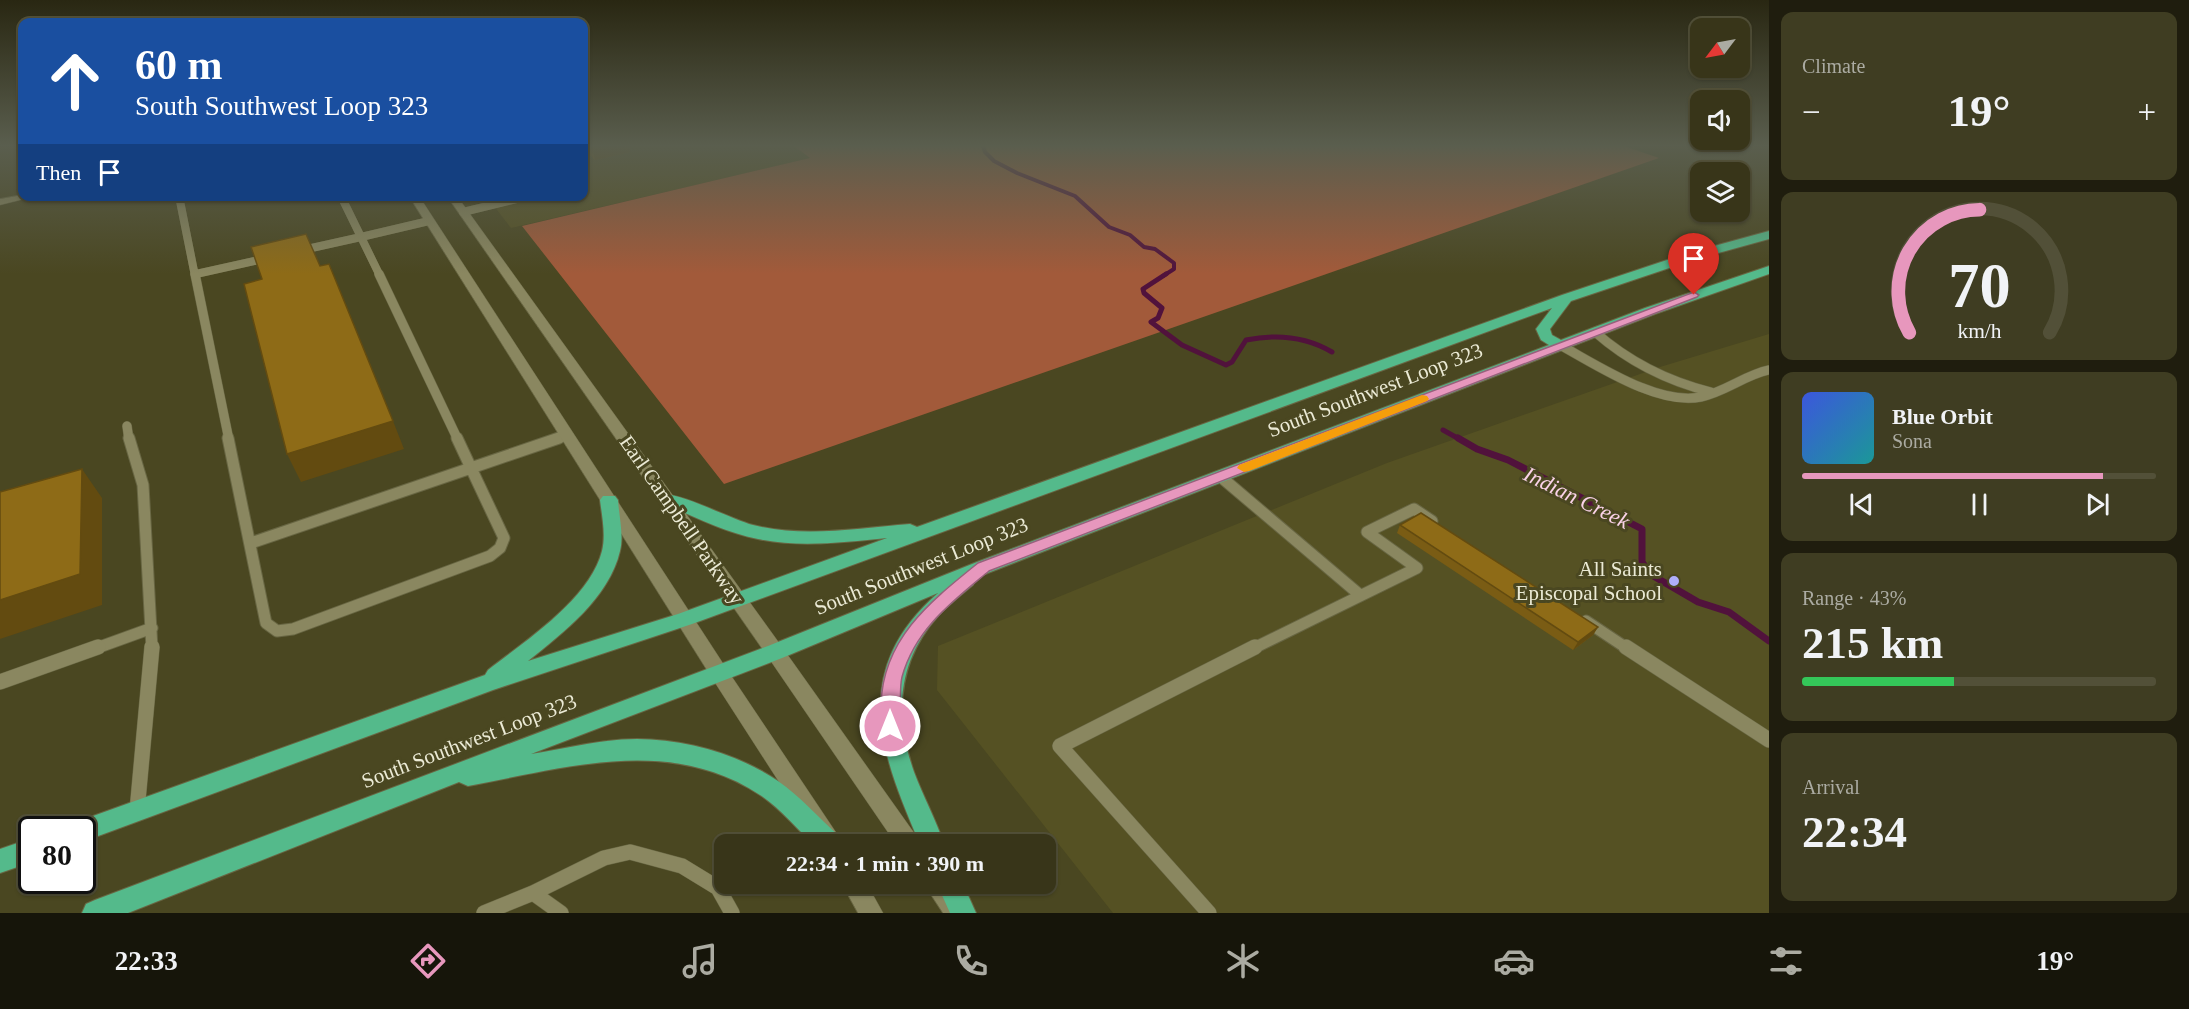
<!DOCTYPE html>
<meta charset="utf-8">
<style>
:root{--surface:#383519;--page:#3f3d22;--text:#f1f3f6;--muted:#ababa2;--line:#525038;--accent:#e797bd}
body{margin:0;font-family:"Times New Roman",serif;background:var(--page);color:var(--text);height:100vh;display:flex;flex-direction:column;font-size:22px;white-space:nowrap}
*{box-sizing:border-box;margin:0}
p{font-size:20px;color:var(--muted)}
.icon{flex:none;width:33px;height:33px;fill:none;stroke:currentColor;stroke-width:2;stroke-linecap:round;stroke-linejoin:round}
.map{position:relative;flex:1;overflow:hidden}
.panel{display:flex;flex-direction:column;gap:12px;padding:12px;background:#1f1d0e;width:420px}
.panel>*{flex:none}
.hud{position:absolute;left:18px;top:18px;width:570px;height:183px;border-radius:12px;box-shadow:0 2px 4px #0004,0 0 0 2px var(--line);background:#1a4fa0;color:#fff;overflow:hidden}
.needle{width:39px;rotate:238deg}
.tools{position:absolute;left:1690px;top:18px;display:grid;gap:12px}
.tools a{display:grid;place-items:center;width:60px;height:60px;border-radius:12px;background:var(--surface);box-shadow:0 2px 4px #0004,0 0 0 2px var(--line);font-size:30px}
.speed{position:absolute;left:18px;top:816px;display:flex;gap:12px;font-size:30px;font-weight:700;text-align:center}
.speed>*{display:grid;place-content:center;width:78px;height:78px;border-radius:50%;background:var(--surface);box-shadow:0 2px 4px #0004,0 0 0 2px var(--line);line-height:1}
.speed .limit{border:3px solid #111;border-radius:9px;background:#fff;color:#111}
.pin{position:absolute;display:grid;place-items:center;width:51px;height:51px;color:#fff;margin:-62px -26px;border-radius:50% 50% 50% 0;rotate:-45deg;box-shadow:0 0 6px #0007}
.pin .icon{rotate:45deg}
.me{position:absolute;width:66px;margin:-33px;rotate:0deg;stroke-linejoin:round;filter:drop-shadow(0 0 4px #0008)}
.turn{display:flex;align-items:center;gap:21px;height:126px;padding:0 18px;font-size:27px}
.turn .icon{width:78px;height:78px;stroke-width:2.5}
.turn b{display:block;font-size:42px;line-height:51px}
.then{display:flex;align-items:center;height:57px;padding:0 18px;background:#0003;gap:12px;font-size:22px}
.big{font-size:45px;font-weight:600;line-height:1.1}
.panel .tile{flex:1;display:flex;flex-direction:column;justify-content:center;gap:9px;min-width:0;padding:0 21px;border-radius:12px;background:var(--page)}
.panel .dial{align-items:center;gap:0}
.dial svg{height:156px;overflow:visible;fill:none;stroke:var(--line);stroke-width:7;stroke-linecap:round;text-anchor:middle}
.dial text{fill:var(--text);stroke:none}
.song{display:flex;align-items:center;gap:18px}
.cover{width:72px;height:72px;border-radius:9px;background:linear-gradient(135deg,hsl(230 70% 55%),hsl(180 70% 35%))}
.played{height:6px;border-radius:3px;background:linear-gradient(90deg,var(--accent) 85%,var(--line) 85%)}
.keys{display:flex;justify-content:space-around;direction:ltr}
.heat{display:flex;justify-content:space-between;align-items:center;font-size:33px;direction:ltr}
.charge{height:9px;border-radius:4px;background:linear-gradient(90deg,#34c759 43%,var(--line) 0)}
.trip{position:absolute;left:714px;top:834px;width:342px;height:60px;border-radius:12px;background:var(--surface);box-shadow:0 2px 4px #0004,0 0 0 2px var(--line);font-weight:600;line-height:60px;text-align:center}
.menu{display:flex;height:96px;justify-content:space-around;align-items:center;background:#16150a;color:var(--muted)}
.menu .icon{width:42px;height:42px}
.menu .selected{color:var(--accent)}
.menu b{font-size:27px;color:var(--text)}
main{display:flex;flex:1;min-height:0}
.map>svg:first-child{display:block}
.built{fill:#555123}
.forest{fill:#a25a3a}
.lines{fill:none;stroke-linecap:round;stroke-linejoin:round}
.stream-far2{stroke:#51123c;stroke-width:4}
.stream-far1{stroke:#51123c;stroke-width:5}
.stream{stroke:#51123c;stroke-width:7}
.service-far3-casing{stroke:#686643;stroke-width:8}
.service-far2-casing{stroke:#686643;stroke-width:10}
.service-far1-casing{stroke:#686643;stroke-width:13}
.service-casing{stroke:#686643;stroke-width:16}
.minor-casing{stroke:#686643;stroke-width:1}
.tertiary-casing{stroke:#686643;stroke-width:1}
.secondary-casing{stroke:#686643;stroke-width:1}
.trunk-casing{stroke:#686643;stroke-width:2}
.service-far3{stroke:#8a8760;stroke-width:8}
.service-far2{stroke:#8a8760;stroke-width:9}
.service-far1{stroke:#8a8760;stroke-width:11}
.service{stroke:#8a8760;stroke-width:15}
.minor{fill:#8a8760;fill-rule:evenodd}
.tertiary{fill:#8a8760;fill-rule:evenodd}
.secondary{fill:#8a8760;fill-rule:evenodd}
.trunk{fill:#54ba8b;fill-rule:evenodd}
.wall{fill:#7a5c14}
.shaded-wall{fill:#634b10}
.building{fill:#8e6b17;stroke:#634b10;stroke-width:1.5}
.route{fill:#e797bd;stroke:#96627b;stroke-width:1.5}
.slow{fill:#f59e0b}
.poi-dot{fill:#afaefa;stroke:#4a4721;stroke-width:2}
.labels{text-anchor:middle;stroke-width:6;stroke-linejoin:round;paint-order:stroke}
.street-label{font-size:21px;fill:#ebead5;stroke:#4a4721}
.poi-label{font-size:21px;fill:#ebead5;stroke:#4a4721;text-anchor:end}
.water-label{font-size:22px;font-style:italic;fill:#fad2e8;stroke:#4a4721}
</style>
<main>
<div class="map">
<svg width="1769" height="913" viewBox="0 0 1769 913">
<rect width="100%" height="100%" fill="#4a4721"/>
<path class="built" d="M584,146H794L811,158L511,228L487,197L584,196Z
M1769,334V913H1113L937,690L938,646L1387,463L1660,367Z"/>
<path class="forest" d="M794,146H1624L1659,158L724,484L522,226L810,158Z"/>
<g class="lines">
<path class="stream-far2" d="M983,146L985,152L994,161L1017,173L1075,196L1109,227L1130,235L1144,247L1155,249L1174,263V269L1163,276"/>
<path class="stream-far1" d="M1166,274L1143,289L1144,293L1162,308L1158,318L1151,322L1182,345L1226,365L1232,362L1246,340C1276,334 1305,336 1332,352
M1443,430L1461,440"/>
<path class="stream" d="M1458,438L1477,449L1508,460L1642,529V562L1650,574L1698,602L1729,612L1769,641"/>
<g class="service-far3-casing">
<path id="service-far3" d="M179,196L195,276
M463,212L529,196
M298,251L361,237L341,196
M196,274L268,258
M380,276L361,237L429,221"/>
</g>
<g class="service-far2-casing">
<path id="service-far2" d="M195,274L229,440
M379,274L458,440
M1595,332C1629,362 1667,381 1711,392
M1560,345C1597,365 1658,406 1701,397C1725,392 1745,375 1769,370
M127,426L129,440
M554,440L566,436"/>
</g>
<g class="service-far1-casing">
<path id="service-far1" d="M129,438L143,485L152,649
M228,438L266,623L277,631L293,629L490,556L500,548L504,538L471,468L251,543
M457,438L471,468L559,438
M1221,477L1360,595
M1586,621L1628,649
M94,649L152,628
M1252,649L1417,568L1367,532L1414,509L1432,521"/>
</g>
<g class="service-casing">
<path id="service" d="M1626,647L1769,740
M0,682L98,647
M137,811L152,647
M533,893L604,858L630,852L682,866L718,888L732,913
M484,913L533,893L561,913
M1209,913L1060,746L1255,647"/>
</g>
<g class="minor-casing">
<path id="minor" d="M22,195V196H36L0,205V199Z"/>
</g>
<g class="tertiary-casing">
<path id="tertiary" d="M775,645L782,647L917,837L920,844H896L768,657L766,652L768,647Z
M719,665L726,668L839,837L842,844H819L712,678L709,673L712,668Z
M842,884H867L883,913H858Z
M924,884H950L969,913H943Z"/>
</g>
<g class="secondary-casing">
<path id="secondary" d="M409,196H419L726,668L729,673L726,678L719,681L712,678Z
M447,196H457L782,647L784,652L782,657L775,659L768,657Z"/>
</g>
<g class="trunk-casing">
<path id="trunk" d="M1769,231V239L1693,260L1571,301L1550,329L1552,335L1561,340L1645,308L1769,266V274L1655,314L975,578L973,585C961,595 948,605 938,616C897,662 894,715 914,772C923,796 936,820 944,844H920C880,752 849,671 938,593L782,658L531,754C556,750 582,744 607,741C663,733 731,749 778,781C800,796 819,818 839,836L842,844H813C796,828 780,808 760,795C670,735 565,768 468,786L459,782L128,913H82L86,904L95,900L768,646L977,562L1549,345L1541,340L1536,329L1552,308L692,624L493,690L82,842V830H70L73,823L82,820L485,675L488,670C525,641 590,599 602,551C606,535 602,516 600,500L603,496H615L618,500C619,516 624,536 620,551C609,598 563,633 528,661L678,614L887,538C845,542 800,548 758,539C724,532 693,516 662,503L659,499L662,495C677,491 733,520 753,525C803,538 859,528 910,524L917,527L1562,295L1685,254Z
M32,838V862L0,873V849Z
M937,884H963L976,913H950Z"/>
</g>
<use href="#service-far3" class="service-far3"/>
<use href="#service-far2" class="service-far2"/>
<use href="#service-far1" class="service-far1"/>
<use href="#service" class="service"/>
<use href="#minor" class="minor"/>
<use href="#tertiary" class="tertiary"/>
<use href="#secondary" class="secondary"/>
<use href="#trunk" class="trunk"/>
</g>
<path class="wall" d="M584,146H629L630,152L595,160L584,149Z
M1400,525L1598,627L1593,635L1573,650L1397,533Z"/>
<path class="shaded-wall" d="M592,146H629L630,152L595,160Z
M393,421L404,449L301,482L287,454Z
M82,469L102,498V605L0,639V600Z
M1598,627L1593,635L1573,650L1578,642Z"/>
<path class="building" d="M306,234L320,266L329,264L393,421L287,454L244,284L262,279L251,247Z
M82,469L80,574L0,600V492Z
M1421,513L1598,627L1578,642L1400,525Z"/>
<linearGradient id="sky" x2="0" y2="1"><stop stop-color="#292712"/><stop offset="0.53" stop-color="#5a5e4e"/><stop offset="1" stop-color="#5a5e4e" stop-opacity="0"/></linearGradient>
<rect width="1769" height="274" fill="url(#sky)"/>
<path class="route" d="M1694,292L1699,295L1697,297L989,571C953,601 915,629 902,677C898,694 904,716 896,732L890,734L883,732C879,723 881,714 881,704C883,638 931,601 978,563Z"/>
<path class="slow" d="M1422,395L1427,396L1429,399L1427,401L1249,471L1244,472L1237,468L1239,465Z"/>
<circle class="poi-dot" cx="1674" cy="581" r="6"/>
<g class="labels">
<g class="street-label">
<text transform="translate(1375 390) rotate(-21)" y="7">South Southwest Loop 323</text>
<text transform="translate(682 520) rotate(55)" y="7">Earl Campbell Parkway</text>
<text transform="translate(921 566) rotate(-22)" y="7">South Southwest Loop 323</text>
<text transform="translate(469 741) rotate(-21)" y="7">South Southwest Loop 323</text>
</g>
<g class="poi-label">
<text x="1662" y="576">All Saints<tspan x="1662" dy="24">Episcopal School</tspan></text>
</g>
<g class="water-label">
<text transform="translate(1577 497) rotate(26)" y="8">Indian Creek</text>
</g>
</g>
</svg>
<div class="tools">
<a><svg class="needle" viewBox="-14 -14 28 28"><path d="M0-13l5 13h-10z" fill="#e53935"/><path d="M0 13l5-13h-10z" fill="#ababa2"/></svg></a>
<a><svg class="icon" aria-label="sound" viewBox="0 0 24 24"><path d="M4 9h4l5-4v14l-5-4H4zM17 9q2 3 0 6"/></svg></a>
<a><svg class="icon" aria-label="layers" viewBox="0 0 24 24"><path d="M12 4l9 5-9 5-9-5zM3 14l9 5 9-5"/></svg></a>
</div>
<div class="speed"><div class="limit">80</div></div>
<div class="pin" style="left:1694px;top:295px;background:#d93025"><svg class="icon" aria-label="arrive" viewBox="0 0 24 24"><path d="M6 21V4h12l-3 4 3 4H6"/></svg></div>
<svg class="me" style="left:890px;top:726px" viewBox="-20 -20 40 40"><circle r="17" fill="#e797bd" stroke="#fff" stroke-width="3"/><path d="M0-11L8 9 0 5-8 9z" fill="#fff"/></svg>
<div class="trip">22:34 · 1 min · 390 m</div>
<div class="hud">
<div class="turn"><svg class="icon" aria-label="ahead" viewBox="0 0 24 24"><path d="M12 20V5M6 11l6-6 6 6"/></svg><div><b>60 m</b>South Southwest Loop 323</div></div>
<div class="then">Then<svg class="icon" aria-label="arrive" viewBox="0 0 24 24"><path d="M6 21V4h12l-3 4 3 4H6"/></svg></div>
</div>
</div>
<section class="panel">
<div class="tile"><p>Climate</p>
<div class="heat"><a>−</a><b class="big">19°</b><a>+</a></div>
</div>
<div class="tile dial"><svg viewBox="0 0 100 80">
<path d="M14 69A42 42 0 1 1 86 69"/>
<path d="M14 69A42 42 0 0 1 50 6" stroke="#e797bd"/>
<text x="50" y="56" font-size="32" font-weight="700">70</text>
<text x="50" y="72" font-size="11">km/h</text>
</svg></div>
<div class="tile">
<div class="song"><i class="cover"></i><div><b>Blue Orbit</b><p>Sona</p></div></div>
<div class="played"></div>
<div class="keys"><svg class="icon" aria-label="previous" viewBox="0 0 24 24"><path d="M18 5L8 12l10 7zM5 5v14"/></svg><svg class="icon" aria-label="pause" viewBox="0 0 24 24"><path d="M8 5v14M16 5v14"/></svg><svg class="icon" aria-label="next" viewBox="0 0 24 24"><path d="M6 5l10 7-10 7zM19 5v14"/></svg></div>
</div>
<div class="tile"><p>Range · 43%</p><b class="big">215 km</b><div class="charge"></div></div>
<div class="tile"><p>Arrival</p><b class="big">22:34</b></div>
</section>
</main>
<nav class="menu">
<b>22:33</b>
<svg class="icon selected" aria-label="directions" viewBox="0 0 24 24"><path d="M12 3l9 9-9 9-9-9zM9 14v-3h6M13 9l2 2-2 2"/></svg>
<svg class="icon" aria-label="music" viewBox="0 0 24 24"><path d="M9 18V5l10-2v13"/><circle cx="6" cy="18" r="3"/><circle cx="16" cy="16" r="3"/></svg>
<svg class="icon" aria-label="phone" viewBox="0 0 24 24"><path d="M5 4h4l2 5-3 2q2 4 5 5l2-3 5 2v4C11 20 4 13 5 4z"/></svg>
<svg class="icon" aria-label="climate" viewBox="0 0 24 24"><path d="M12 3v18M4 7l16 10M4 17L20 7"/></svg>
<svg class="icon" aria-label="car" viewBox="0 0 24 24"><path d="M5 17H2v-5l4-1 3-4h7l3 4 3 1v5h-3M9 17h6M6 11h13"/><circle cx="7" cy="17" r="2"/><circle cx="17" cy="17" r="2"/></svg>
<svg class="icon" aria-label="filters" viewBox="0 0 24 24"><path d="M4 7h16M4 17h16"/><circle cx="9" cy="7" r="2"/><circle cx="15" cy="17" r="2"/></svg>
<b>19°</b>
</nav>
